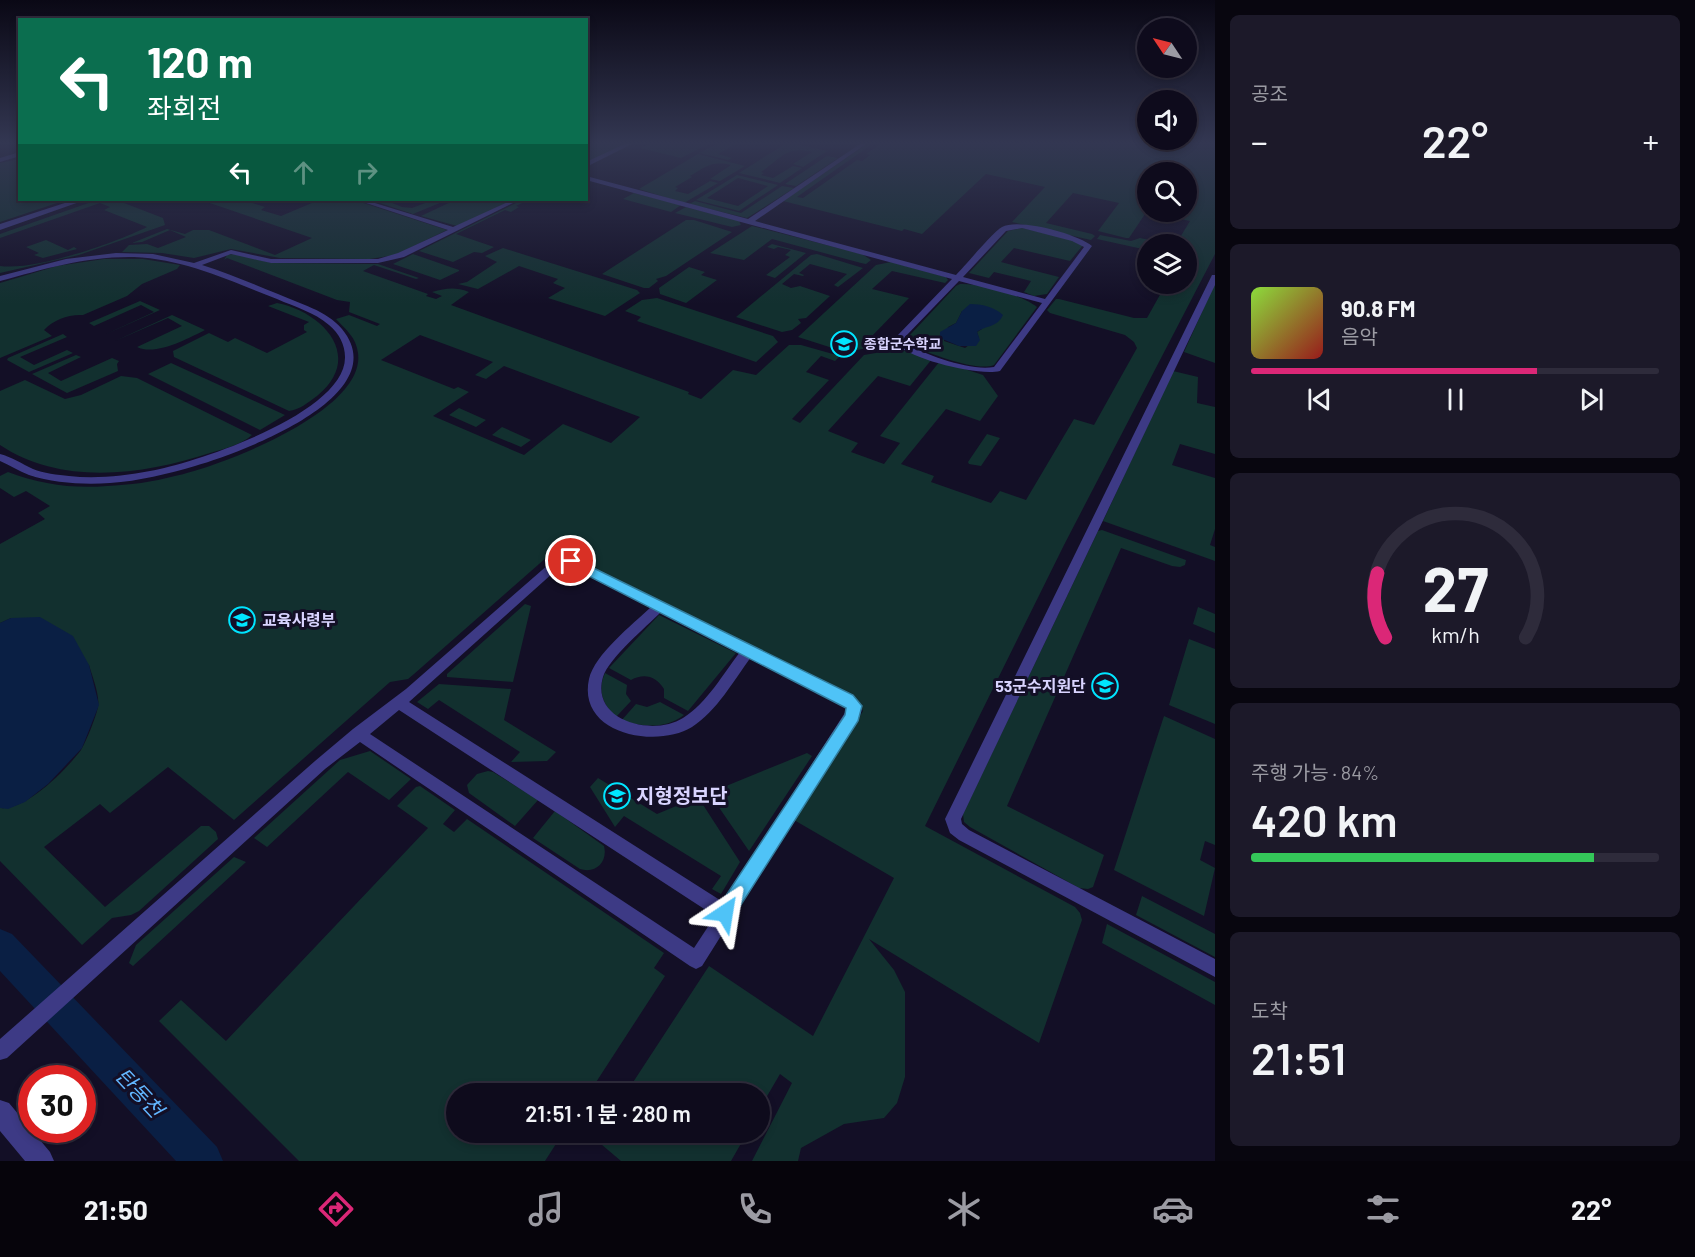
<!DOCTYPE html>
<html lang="ko">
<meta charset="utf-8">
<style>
:root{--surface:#0e0b1c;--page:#1c1929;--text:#f1f3f6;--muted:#9b9ba3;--line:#2e2b3b;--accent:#db2777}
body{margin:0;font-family:Barlow,"Noto Sans KR",sans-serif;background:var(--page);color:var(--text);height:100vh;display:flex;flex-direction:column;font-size:22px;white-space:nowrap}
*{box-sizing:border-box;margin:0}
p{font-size:20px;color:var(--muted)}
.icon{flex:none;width:33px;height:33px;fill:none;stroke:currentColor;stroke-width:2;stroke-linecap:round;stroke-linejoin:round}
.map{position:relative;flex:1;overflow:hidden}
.details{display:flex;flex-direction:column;gap:15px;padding:15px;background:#08060f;width:480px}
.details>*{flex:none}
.hud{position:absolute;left:18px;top:18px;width:570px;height:183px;border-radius:0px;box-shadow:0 3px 9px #0003,0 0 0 2px var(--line);background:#0b6e4f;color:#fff;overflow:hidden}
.needle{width:39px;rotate:305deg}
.buttons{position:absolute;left:1137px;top:18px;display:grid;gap:12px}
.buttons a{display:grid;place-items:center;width:60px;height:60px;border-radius:50%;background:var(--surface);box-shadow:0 3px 9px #0003,0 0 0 2px var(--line);font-size:30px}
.speed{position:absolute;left:18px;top:1065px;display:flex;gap:12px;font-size:30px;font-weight:700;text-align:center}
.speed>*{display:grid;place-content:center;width:78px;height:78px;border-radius:50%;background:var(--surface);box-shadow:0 3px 9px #0003,0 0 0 2px var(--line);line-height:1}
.speed .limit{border:9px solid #d22;background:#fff;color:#111}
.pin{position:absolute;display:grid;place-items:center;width:51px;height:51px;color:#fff;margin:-26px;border:3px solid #fff;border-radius:50%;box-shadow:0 2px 6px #0007}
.me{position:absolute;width:66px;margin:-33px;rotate:33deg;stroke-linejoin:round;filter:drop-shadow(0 0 4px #0008)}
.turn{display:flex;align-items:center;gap:21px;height:126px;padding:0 30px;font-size:27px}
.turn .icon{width:78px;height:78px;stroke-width:2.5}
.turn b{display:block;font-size:42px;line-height:51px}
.lanes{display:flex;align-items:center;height:57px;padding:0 30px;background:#0003;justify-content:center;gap:30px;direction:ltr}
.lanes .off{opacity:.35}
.big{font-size:45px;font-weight:600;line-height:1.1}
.details .tile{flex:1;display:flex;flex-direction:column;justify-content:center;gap:9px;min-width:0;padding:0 21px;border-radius:9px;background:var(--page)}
.details .dial{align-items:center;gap:0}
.dial svg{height:156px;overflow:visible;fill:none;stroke:var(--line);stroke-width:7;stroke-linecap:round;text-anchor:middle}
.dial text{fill:var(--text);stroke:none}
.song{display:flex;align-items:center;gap:18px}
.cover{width:72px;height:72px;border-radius:9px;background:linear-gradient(135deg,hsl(90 70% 55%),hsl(0 70% 35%))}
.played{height:6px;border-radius:3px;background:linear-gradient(90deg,var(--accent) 70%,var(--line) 70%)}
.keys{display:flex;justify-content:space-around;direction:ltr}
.heat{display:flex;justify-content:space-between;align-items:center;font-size:33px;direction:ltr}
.charge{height:9px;border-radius:4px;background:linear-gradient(90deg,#34c759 84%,var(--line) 0)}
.trip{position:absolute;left:446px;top:1083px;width:324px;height:60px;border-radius:30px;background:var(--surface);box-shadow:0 3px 9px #0003,0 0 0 2px var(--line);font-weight:600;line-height:60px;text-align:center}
.tabs{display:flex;height:96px;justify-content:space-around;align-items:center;background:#06040b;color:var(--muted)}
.tabs .icon{width:42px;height:42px}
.tabs .current{color:var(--accent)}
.tabs b{font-size:27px;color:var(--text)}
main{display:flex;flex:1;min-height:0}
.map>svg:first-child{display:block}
.green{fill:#12302f;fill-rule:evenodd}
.water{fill:#0a1f44}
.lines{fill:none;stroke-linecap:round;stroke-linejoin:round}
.river{fill:#0a1f44;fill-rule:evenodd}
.minor{fill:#3d3a85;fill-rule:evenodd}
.tertiary{fill:#3d3a85;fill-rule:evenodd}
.route{fill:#4fc3f7;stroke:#337fa1;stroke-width:1.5}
.labels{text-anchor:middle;stroke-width:6;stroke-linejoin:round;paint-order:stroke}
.far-poi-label{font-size:14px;font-weight:bold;fill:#d9d4ff;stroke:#130f26;text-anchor:start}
.poi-label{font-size:16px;font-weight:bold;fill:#d9d4ff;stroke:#130f26;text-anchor:start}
.near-poi-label{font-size:20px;font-weight:bold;fill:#d9d4ff;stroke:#130f26;text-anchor:start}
.near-water-label{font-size:21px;font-style:italic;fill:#62b6ff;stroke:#130f26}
</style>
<main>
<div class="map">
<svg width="1215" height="1161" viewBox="0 0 1215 1161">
<rect width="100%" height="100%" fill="#130f26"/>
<path class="green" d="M587,142H630L587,163Z
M653,142H712L681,158L640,148Z
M720,142H740L718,154L732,158L728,160L699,153Z
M788,142L827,151L803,167L793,164L812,152C786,145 779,160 761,172L764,173L761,175L773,178L793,166L802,168L780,183L739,173Z
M870,142H875L797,197L803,198L857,160L862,161L870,155L866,154L883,142H1215V254L1064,545L925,826L1075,907L1080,913L1082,920L1039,1043L869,939L894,970L905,992V1077L897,1103L884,1118L844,1124L801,1148L798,1161H752L792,1083L780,1074L759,1110V1094L626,1093L709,966L813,1036L894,878L794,820L863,711L856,698L555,550L414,674L408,679L390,682L234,820L168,767L110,813L100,804L44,847L105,907L201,826H209L216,832L218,839L139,911L131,915L112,918L82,945L0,861V808C26,811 66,770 81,750C86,742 97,715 98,706C100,695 92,676 89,665L11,618L0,623V544L45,519L38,513L50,506L26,491L14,497L0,488V476L8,472C40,484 72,489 107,486C129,485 153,482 175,476C221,466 366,411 358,353C356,337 346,330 336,319L349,315L377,326L380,324L349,312L350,302L337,300L227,258L224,260L227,255L234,254L272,263L378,264L419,278L416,279L374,265L363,271L428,294L426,296L436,299L442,296L432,292C447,288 455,287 469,292L451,305L689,392L688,394L701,399L733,370L756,375L789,345H801L840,356L835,361L821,356L806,372L829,380L792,419L800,423L864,355L899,349L932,359L910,386L878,376L828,431L858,443L851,452L884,464L900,443L880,436L940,361L983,375L998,396L980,421L946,409L901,464L934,476L931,482L991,503L1000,491L1026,500L1074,419L1094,425L1137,348L1134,342L1125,335L1050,313L1047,310L1056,299H1059L1134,318H1147L1166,284H1186V244H1176L1190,221L1157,214L1158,212H1186V172H1148L1147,211L1129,238H1126L1098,231L1119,203L1073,193L1046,223L1092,234L1095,236L1091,240L1012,222L1045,187L986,174L922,234L904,229L902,231L783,201ZM420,335L493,362L475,375L486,379L504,366L640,417L611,443L563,424L524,455L433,416L469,392L458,387L454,389L381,360Z
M698,154L745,166L720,181L710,179L731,165C712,161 707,166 690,176L692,177L675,187L678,188L675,191L688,194L710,181L718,183L684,203L639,189Z
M827,156L838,158L796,186L785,184Z
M19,159L20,200H66L0,222V163Z
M737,175L778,185L739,211L696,200ZM738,178L768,186L738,206L707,198Z
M782,186L794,188L747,218L689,204L695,201L741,213Z
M634,193L681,205L671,212L623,199Z
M97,200H133L124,203L163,218L165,225L79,255L0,273V266C35,271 115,243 147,227L104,210L110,207L100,203L0,238V234Z
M201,200H243L265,207L261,210L281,216L319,200H354L447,230L395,255L370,259L280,258L231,249L194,258L162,253L122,252L129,245L147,244L158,248L186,237L170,230L142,242L132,243L167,229L185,234L193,230H209L275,255L312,238Z
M371,200H385L402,207L412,208L433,200H447L413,214Z
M455,200H513L457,226L421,216Z
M522,200H528L516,206L519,207L511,212L505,210L456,234L494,247L482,253L474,252L453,262L419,251Z
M686,207L739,221L741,225L732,227L675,213Z
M686,220H694L732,232L666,276L656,279L658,281L649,288H644L602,274Z
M752,226L862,254L871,260L866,264L861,263L772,239L744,260L710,253Z
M1022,228L1073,240L1083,245L1070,261L1014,248L1001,262L1059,277L1047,294L1034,296L1024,292L1031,281L994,272L989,278L969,273L1008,231Z
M1100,235L1131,241L1140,238L1169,244H1148L1147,250L1097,239Z
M46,240L68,250L74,247L77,249L43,258L34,255L39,253L26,247Z
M772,244L806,253L775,278L766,275L790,257L785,255L791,250L778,247L774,249L767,247Z
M503,248L637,290L640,293L605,316L548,298L565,288L553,283L558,279L519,266L478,289L458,284L467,282L497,262L485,256Z
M413,254L459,270V271L440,280L393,264Z
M817,254L863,268L838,287L834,285L847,274L810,264L799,273L804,275L803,276L794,274L782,284L791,288L800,286L830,296L806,318L798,319L801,323L792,330L782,332L736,317L811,255Z
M104,259H143L180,265L177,269L142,284L127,296L83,315C69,314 53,320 44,330L52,336L0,358V283L57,266Z
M891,262L946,277L948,280L945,283L892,271L872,289L909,298L872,336L889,342L886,345L845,352L798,337L876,265Z
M689,267L705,272L701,275L717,280L686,303L660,294L659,288Z
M1215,283V363L1184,352Z
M960,284C979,283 1022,295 1037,307L994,365C976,372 934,354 915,348L908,342L909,336L956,286ZM962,311L982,329L977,332L979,338L965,348L944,341L948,327L956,323Z
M657,298L773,336L778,342L756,362L637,321L641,317L625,311L642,300Z
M140,301L160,310L104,335L154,312L141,305L94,326L89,323Z
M277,303C323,312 365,357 317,396C309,402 299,410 289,411L174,357L173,351L209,333L228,342L235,338L267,353L307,332L304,330V325L309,322L268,306Z
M172,315L205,330C187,339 156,356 137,347L182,326L168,318L115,341Z
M63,334L67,337L20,357L34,365L67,350L73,353L29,372L7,360L8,358Z
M76,355L81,357L48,373L61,381L112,358L119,361L117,364L118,371L67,393L32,374Z
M171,363L285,415L260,430L148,374Z
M1173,371L1198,377L1197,403L1215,407V454L1180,444L1172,465L1215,478V529L1210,545L1215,547V561L1103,521Z
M121,376L137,378L252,435C241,445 223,449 210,453C143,475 61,486 0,445V391L25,380L65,399L81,395Z
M459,408L486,420L476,427L449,415Z
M502,427L531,440L521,447L492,435Z
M987,434L1000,438L981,466L969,464L968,462Z
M1102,530L1186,560L1185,565L1180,567L1172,566L1121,548L1007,806L1104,855L1093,887L1088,889L1079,888L970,827L964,822L963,814L1098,531Z
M525,604L531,606L513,682L447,677V674Z
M1198,607L1215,614V633L1193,624Z
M659,615L736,653L688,711L664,698V689C656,676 644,673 631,680L609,668Z
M1189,639L1215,649V724L1169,705Z
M605,673L627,685L626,694L631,701L616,717C603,704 597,691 605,673Z
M439,684L511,689L504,720L556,752L547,761L511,762L520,752L439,700L428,709L417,702Z
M660,702L684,715C664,730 644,726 621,721L636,704L647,707Z
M1164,716L1215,739V845L1205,841L1200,860L1215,868L1204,916L1114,870Z
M370,751L411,779L389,800L348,772L267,847L254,838L340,760Z
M807,753L812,756L749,851L709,793Z
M488,771L493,772L538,800L515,826L469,793L467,785L477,774Z
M598,778L657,814L698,797L740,862L721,894L712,889L721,876L624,816L615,827L590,787Z
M420,786L455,810L443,824L454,832L467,819L664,953L654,968L665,976L589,1093L456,1094V1132L563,1133L545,1161H299L159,1021L181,1000L226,1041L428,828L397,806L416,787Z
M555,811L604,846C608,862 596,874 580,869L533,838Z
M234,857L246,862L133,966L129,963L136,945Z
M1142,896L1215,934V957L1136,915Z
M1107,924L1215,982V1005L1102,943Z
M599,1133V1132L747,1133L731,1161H621L595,1139Z"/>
<path class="water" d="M970,304C981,304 995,307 1003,315C997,328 986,325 977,332L980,340L976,346H959L940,338V332L956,323L962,311Z
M40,617L73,636L89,665L99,705L82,748L48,784L25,802L8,809L0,808V623L11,618Z"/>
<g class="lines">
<path class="river" d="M0,929L12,934L217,1147L223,1161H176L0,971Z"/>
<path class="minor" d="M629,142H636L586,167V162Z
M863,142H869L755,221L956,275C965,266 993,232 1002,227C1019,218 1077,234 1092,246L1000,371C977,376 915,360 897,345V336L952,279L586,180V176L748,219ZM1022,228L1072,241L1084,247L1045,299L963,277L1006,231ZM959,281L1042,303L994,367C968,371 928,355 905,344L904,338Z
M20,152V156L0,162V158Z
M357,200H365L453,227L512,200H519L404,257L378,263H271L231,254L202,265C228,273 253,284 278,294C300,304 326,310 342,329C397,396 240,453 195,466C168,474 139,481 110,483C84,485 54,483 29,475C19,471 9,465 0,461V454C12,457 22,464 33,469C43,473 58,475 69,476C95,479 124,476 150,471C196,463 346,413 345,357C345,345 339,333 329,325C314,312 295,307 277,299C230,281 185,259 134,257C87,256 44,269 0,281V276L66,259L116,253L153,254L194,263L231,250L271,259H378L398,253L448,230Z
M1212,275H1215V285L961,819L962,824L969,830L1215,959V977L959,840L950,833L945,819Z
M561,556L575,559L853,696L862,706L860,715L702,966L696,969L690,966L360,742L325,769L7,1058L0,1060V1039L315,761L353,729L406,689L557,557ZM563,564L651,607C632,625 595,654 589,679C577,734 656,749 692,727C717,711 734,680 751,657L843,704L848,708L723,902L409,702ZM661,612L740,652C723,674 707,703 683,718C653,737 590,721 603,677C609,658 646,627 661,612ZM399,710L715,916L694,948L370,734Z"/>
<path class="tertiary" d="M74,200H85L0,230V224Z
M0,1100L9,1103L50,1152L54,1161H25L0,1131Z"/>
</g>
<linearGradient id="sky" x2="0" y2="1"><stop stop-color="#0a0815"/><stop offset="0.47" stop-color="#333752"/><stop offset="1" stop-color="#333752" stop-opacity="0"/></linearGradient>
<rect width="1215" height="304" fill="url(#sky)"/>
<path class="route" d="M571,557L853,695L862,706L858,721L732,919L725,922L719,919L716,913L719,906L845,715L846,708L567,565L565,561Z"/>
<defs>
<g id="university-ring" transform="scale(1.35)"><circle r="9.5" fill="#130f26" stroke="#00e5ff" stroke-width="1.5"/><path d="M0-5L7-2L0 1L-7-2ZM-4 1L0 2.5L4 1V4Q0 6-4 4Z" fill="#00e5ff"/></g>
</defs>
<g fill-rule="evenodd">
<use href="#university-ring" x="844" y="344"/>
<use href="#university-ring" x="242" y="620"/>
<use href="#university-ring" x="1105" y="686"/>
<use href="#university-ring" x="617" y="796"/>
</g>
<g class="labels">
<g class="far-poi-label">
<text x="864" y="349">종합군수학교</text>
</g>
<g class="poi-label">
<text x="262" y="626">교육사령부</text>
<text x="1086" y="692" text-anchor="end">53군수지원단</text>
</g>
<g class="near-poi-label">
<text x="636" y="803">지형정보단</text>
</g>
<g class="near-water-label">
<text transform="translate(139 1093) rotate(47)" y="7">탄동천</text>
</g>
</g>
</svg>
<div class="buttons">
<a><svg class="needle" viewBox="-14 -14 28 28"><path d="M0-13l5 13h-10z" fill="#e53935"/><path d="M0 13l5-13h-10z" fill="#9b9ba3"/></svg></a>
<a><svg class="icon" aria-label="sound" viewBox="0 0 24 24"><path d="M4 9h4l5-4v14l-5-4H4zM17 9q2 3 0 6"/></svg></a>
<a><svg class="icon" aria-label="search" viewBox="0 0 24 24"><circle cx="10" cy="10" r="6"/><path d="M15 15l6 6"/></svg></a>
<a><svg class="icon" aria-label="layers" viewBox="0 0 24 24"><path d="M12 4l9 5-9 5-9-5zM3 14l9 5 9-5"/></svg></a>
</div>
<div class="speed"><div class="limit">30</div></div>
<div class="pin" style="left:571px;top:561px;background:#d93025"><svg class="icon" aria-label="arrive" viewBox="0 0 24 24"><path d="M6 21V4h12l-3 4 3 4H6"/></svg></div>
<svg class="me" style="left:725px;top:913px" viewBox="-20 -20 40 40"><path d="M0-17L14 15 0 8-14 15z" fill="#4fc3f7" stroke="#fff" stroke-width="4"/></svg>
<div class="trip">21:51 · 1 분 · 280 m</div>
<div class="hud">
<div class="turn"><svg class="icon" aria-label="left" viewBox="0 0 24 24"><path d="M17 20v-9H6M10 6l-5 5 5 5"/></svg><div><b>120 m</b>좌회전</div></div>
<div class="lanes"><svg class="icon" aria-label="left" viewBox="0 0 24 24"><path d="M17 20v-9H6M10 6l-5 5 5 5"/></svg><svg class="icon off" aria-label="ahead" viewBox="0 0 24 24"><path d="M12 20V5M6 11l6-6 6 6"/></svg><svg class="icon off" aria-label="right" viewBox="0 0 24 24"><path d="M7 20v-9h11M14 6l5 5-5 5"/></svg></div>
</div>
</div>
<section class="details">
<div class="tile"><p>공조</p>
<div class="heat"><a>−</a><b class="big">22°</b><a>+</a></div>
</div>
<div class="tile">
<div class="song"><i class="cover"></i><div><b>90.8 FM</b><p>음악</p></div></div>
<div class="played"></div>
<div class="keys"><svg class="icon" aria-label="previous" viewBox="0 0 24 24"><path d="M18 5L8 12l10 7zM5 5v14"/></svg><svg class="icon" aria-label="pause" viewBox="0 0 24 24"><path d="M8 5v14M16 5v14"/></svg><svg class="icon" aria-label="next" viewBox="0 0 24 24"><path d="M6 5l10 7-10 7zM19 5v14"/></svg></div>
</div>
<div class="tile dial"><svg viewBox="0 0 100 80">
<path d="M14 69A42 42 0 1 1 86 69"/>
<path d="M14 69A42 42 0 0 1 10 36" stroke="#db2777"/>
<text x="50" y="56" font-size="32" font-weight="700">27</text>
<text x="50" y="72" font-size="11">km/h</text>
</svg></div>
<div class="tile"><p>주행 가능 · 84%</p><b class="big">420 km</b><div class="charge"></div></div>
<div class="tile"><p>도착</p><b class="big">21:51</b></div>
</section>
</main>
<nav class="tabs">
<b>21:50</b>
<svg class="icon current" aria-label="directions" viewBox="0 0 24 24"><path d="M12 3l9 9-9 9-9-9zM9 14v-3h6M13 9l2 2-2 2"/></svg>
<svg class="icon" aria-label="music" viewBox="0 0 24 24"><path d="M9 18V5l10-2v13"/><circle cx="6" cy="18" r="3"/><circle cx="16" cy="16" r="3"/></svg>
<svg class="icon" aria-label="phone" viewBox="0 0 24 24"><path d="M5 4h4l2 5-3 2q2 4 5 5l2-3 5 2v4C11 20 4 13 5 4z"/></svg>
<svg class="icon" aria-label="climate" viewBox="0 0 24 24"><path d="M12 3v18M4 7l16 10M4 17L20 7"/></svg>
<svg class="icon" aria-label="car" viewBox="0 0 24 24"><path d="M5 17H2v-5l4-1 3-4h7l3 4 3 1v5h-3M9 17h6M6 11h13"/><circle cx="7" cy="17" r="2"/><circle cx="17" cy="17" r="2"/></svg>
<svg class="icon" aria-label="filters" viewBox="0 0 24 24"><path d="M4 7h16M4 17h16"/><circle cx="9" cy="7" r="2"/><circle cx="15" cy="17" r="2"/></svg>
<b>22°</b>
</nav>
